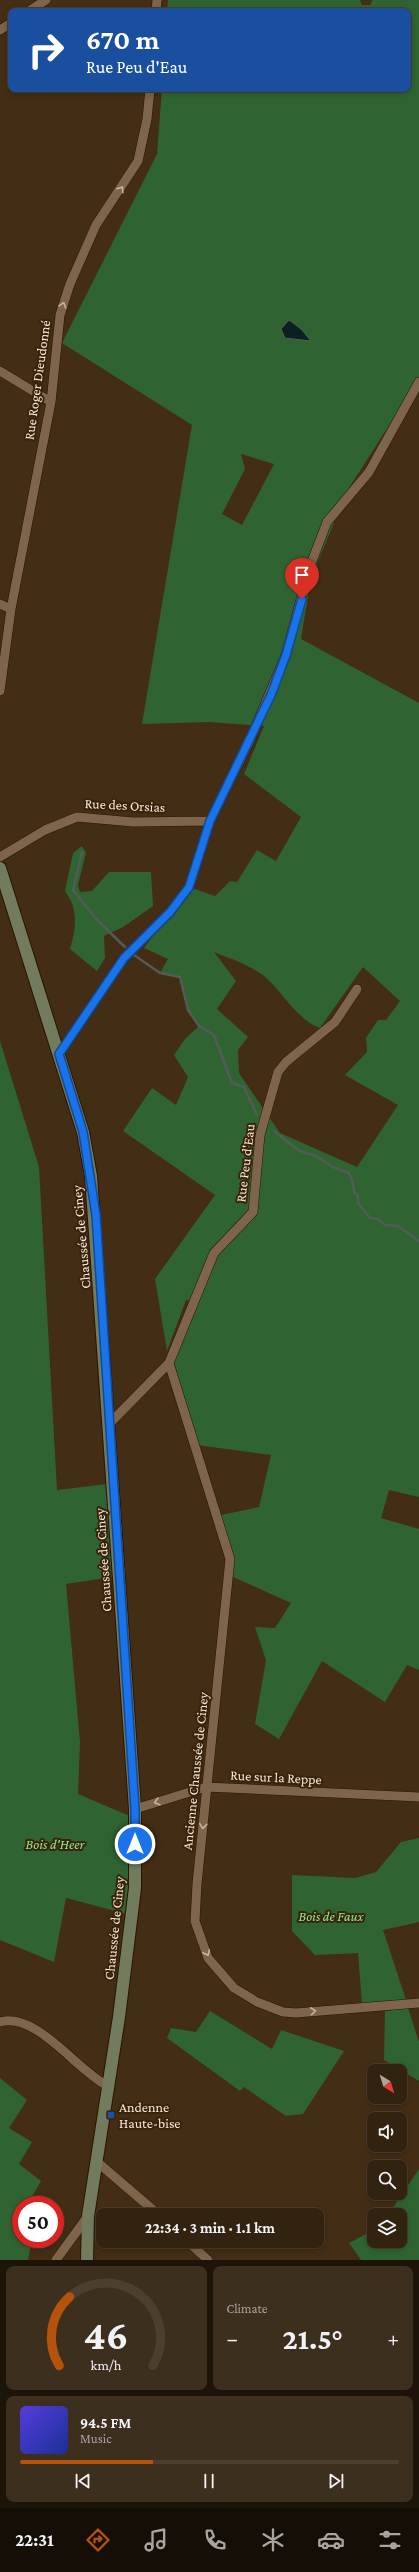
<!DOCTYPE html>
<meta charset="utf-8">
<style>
:root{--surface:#322210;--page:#3d2f1e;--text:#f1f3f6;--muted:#a8a49f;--line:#4d3f30;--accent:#b45309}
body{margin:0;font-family:"Crimson Pro",serif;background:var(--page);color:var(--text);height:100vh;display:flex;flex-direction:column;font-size:15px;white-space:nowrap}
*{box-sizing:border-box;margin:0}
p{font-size:13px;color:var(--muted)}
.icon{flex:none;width:22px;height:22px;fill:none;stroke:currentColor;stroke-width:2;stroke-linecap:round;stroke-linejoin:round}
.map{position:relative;height:2260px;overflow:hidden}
.side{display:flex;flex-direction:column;gap:6px;padding:6px;background:#1c1309;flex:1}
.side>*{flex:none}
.hud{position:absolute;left:8px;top:8px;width:403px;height:84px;border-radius:8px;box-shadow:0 2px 6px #0003,0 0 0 1px var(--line);background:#1a4fa0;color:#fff;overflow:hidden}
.needle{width:26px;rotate:142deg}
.fabs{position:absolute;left:367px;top:2064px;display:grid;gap:8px}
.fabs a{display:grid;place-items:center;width:40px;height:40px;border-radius:8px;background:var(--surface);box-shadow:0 2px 6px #0003,0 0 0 1px var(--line);font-size:20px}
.speed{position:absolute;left:12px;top:2196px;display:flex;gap:8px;font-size:20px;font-weight:700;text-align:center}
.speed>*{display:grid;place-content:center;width:52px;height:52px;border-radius:50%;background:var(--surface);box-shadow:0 2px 6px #0003,0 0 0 1px var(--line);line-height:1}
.speed .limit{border:6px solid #d22;background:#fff;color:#111}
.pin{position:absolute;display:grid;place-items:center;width:34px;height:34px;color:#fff;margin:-41px -17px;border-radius:50% 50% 50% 0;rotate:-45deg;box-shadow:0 0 4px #0007}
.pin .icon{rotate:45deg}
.me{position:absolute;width:44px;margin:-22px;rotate:0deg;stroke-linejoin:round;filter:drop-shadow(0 0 3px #0008)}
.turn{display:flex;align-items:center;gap:14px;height:84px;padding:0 12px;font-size:18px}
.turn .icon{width:52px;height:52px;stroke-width:2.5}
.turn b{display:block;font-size:28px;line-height:34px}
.big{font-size:30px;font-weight:700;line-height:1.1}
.side .tile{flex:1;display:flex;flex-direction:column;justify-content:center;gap:6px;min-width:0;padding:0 14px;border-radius:8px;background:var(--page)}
.side .dial{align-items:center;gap:0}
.dial svg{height:104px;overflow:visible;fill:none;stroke:var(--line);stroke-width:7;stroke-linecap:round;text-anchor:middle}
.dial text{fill:var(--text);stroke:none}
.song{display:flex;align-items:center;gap:12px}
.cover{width:48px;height:48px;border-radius:6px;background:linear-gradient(135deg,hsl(250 70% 55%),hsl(230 70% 35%))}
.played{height:4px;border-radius:2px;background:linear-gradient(90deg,var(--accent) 35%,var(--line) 35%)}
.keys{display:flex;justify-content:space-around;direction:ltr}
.heat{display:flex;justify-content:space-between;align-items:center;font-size:22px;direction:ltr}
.side .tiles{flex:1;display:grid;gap:6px;grid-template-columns:1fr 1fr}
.tile:last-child{grid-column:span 2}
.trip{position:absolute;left:96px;top:2208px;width:228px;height:40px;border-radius:8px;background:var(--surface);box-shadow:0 2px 6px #0003,0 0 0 1px var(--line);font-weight:700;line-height:40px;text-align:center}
.menu{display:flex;height:64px;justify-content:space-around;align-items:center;background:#140e06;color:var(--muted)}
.menu .icon{width:28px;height:28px}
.menu .on{color:var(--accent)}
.menu b{font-size:18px;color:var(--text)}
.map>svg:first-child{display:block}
.green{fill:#2f6432;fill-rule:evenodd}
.water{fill:#0c1f21;stroke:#525b58}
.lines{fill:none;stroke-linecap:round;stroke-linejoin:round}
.stream{stroke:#525b58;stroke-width:2.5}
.street-casing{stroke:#291500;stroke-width:10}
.secondary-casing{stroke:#291500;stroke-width:14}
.street{stroke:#7d644a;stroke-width:9}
.secondary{stroke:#737b5f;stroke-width:12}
.oneway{stroke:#c6b3a0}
.route-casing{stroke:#114b97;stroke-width:10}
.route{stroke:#1a73e8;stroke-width:7}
.transit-dot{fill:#1a4fb4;stroke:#39230b;stroke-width:1.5}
.labels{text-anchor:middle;stroke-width:4;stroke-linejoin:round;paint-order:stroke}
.street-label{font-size:14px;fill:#f6e7d9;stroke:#39230b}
.park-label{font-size:14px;font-style:italic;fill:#8ced91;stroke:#39230b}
.poi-label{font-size:14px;fill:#f6e7d9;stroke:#39230b;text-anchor:start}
</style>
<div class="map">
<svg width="419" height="2260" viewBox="0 0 419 2260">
<rect width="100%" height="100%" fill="#432d15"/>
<path class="green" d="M168,0H360L362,5H370L373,0H419V379L327,522L334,523L311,578L301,639L419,703V1497L389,1490L381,1518L419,1529V1670L407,1665L385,1702L322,1661L279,1739L255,1724L266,1660L255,1627L275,1628L291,1603L231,1576L221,1515L259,1507L271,1455L197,1445L174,1362L197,1302L186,1300L167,1351L155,1279L215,1195L123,1131L152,1088L176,1105L188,1077L174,1055L185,1039L199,1026L188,1010L180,977L160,973L168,959L144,948L189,887L215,896L230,881L237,882L257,850L276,861L301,817L244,774L264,726L209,722L142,724L192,425L62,343L157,154L162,89H408V11H167ZM241,454L274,464L242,525L222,514L245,469ZM214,952C231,959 248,964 264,976C283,992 296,1019 320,1028L363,967L400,1001L386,1020H378L366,1038L367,1052L345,1075L398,1105L357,1167L280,1133L239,1073L238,1050L248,1037L217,1009L236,981Z
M82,846L86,853L78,885L80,892L92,891L109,872H151L153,906L123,927L104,936L105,958L97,971L70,949C76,928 79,910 65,891L73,853Z
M0,1041L39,1167L57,1490L107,1484L112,1577L66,1584L80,1742L78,1794L132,1817L127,1914L66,1898L54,1962L0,1940Z
M419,1838V1922L383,1930L406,2000L362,2004L358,1953L315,1955L292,1931V1875L355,1878L376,1872L401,1842Z
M408,2008L419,2042V2081L384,2060L385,2011Z
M210,2011L272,2049L281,2030L344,2051L303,2114L286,2116L244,2087L240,2091L167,2038L171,2028L196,2032Z
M0,2078L27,2100L9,2128L32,2142L19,2164L41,2181L27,2205H21V2239H32L28,2260H0Z
M419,2169V2260H361L349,2243L374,2230V2241H400V2215H388Z"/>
<path class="water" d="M289,320L301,329L311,341L285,338L281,329Z"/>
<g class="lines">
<path class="stream" d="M82,852L73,890L99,922L125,947
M134,955L160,973L180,977L188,1010L199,1026L214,1035L232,1083L244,1087L257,1115
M274,1131L298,1150L318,1157L333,1167L349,1173L353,1183L354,1192L358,1196V1203L370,1218L378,1219L385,1225L398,1226L419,1241"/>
<g class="street-casing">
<path id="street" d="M29,11L46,0
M156,11L157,0
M0,30L11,23
M0,371L51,402
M0,604L11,609
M0,691L11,609L51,402L60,315L70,284L96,225L138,161L147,119L150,89
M0,857L45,830L77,817L133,822L210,821
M59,1054L124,958L170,912L189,887L210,821L250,740L286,655L309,569L327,522L369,472L419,382
M169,1363L230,1559L197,1884L195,1921L208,1958L234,1988L257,2002L283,2012L296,2013L419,2003
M110,1423L169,1363L214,1253L253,1212L260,1135L278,1072L286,1062L335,1022L357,989
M135,1809L206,1787L419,1797
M0,2022C36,2011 77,2071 108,2086
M96,2161L159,2215
M187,2241L208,2260
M56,2260L88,2216"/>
</g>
<g class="secondary-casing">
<path id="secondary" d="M0,868L83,1132L91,1176L135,1809V1888L119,2017L88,2216L87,2260"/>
</g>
<use href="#street" class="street"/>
<use href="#secondary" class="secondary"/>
</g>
<defs><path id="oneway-chevron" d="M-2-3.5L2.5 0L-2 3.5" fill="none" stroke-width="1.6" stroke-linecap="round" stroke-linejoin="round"/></defs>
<g class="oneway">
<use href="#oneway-chevron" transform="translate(121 189) rotate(-57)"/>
<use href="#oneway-chevron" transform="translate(63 305) rotate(-72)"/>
<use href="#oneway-chevron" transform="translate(157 1802) rotate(163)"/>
<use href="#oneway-chevron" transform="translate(203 1826) rotate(96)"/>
<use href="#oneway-chevron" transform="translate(207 1953) rotate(65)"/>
<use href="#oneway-chevron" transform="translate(313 2011) rotate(-7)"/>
</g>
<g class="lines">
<g class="route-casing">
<path id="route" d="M135,1844V1809L96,1215L83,1132L59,1054L124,958L170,912L189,887L210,821L271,695L286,655L302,599"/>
</g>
<use href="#route" class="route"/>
</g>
<rect class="transit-dot" x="107" y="2111" width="8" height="8" rx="2"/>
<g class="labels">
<g class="street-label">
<text transform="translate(37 380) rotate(-82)" y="5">Rue Roger Dieudonné</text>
<text transform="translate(125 805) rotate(3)" y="5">Rue des Orsias</text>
<text transform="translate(245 1163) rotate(-83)" y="5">Rue Peu d'Eau</text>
<text transform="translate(81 1237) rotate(-95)" y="5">Chaussée de Ciney</text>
<text transform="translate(103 1560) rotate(-94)" y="5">Chaussée de Ciney</text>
<text transform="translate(195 1771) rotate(-84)" y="5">Ancienne Chaussée de Ciney</text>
<text transform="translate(276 1777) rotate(3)" y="5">Rue sur la Reppe</text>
<text transform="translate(114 1928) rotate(-84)" y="5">Chaussée de Ciney</text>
</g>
<g class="park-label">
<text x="55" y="1849">Bois d'Heer</text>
<text x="331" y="1921">Bois de Faux</text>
</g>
<g class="poi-label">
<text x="119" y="2112">Andenne<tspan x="119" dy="16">Haute-bise</tspan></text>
</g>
</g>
</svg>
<div class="fabs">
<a><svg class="needle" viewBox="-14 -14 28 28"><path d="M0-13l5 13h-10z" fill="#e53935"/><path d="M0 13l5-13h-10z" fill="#a8a49f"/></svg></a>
<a><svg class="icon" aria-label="sound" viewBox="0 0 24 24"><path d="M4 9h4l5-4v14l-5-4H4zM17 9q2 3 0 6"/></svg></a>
<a><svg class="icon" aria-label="search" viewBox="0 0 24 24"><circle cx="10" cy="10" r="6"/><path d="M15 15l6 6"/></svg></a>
<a><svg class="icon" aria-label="layers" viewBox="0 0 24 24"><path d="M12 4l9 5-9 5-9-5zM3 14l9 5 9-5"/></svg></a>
</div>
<div class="speed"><div class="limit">50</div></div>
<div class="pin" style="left:302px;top:599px;background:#d93025"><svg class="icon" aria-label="arrive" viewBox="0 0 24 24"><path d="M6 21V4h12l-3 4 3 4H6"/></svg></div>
<svg class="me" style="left:135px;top:1844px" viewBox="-20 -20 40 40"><circle r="17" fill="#1a73e8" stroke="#fff" stroke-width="3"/><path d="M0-11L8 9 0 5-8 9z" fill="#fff"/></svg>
<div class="trip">22:34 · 3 min · 1.1 km</div>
<div class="hud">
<div class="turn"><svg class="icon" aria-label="right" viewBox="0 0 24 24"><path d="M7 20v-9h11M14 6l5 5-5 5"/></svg><div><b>670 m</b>Rue Peu d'Eau</div></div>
</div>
</div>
<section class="side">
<div class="tiles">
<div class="tile dial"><svg viewBox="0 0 100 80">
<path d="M14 69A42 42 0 1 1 86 69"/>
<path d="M14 69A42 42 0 0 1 22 16" stroke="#b45309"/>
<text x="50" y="56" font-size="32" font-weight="700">46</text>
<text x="50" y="72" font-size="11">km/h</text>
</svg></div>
<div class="tile"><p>Climate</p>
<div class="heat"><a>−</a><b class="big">21.5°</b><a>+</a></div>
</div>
<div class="tile">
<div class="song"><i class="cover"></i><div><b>94.5 FM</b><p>Music</p></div></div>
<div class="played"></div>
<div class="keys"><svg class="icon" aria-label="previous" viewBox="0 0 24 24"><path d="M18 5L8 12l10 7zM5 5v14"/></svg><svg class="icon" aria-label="pause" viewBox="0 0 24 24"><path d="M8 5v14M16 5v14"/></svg><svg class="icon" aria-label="next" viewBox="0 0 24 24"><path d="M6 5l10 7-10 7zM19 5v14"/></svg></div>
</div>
</div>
</section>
<nav class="menu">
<b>22:31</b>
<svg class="icon on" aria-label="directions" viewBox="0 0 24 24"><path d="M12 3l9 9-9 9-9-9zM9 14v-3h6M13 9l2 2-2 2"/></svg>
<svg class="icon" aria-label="music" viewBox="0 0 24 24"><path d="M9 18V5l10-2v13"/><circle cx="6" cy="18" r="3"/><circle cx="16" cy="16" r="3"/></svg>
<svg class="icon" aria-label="phone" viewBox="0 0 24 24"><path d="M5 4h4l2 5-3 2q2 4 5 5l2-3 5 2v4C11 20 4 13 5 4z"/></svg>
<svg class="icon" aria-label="climate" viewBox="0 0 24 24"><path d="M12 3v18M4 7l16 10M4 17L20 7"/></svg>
<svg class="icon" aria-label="car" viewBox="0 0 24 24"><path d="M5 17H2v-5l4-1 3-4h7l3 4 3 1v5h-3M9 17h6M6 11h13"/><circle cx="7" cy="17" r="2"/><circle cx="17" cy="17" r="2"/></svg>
<svg class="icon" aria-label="filters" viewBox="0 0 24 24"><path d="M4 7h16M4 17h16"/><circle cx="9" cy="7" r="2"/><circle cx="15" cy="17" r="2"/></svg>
</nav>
